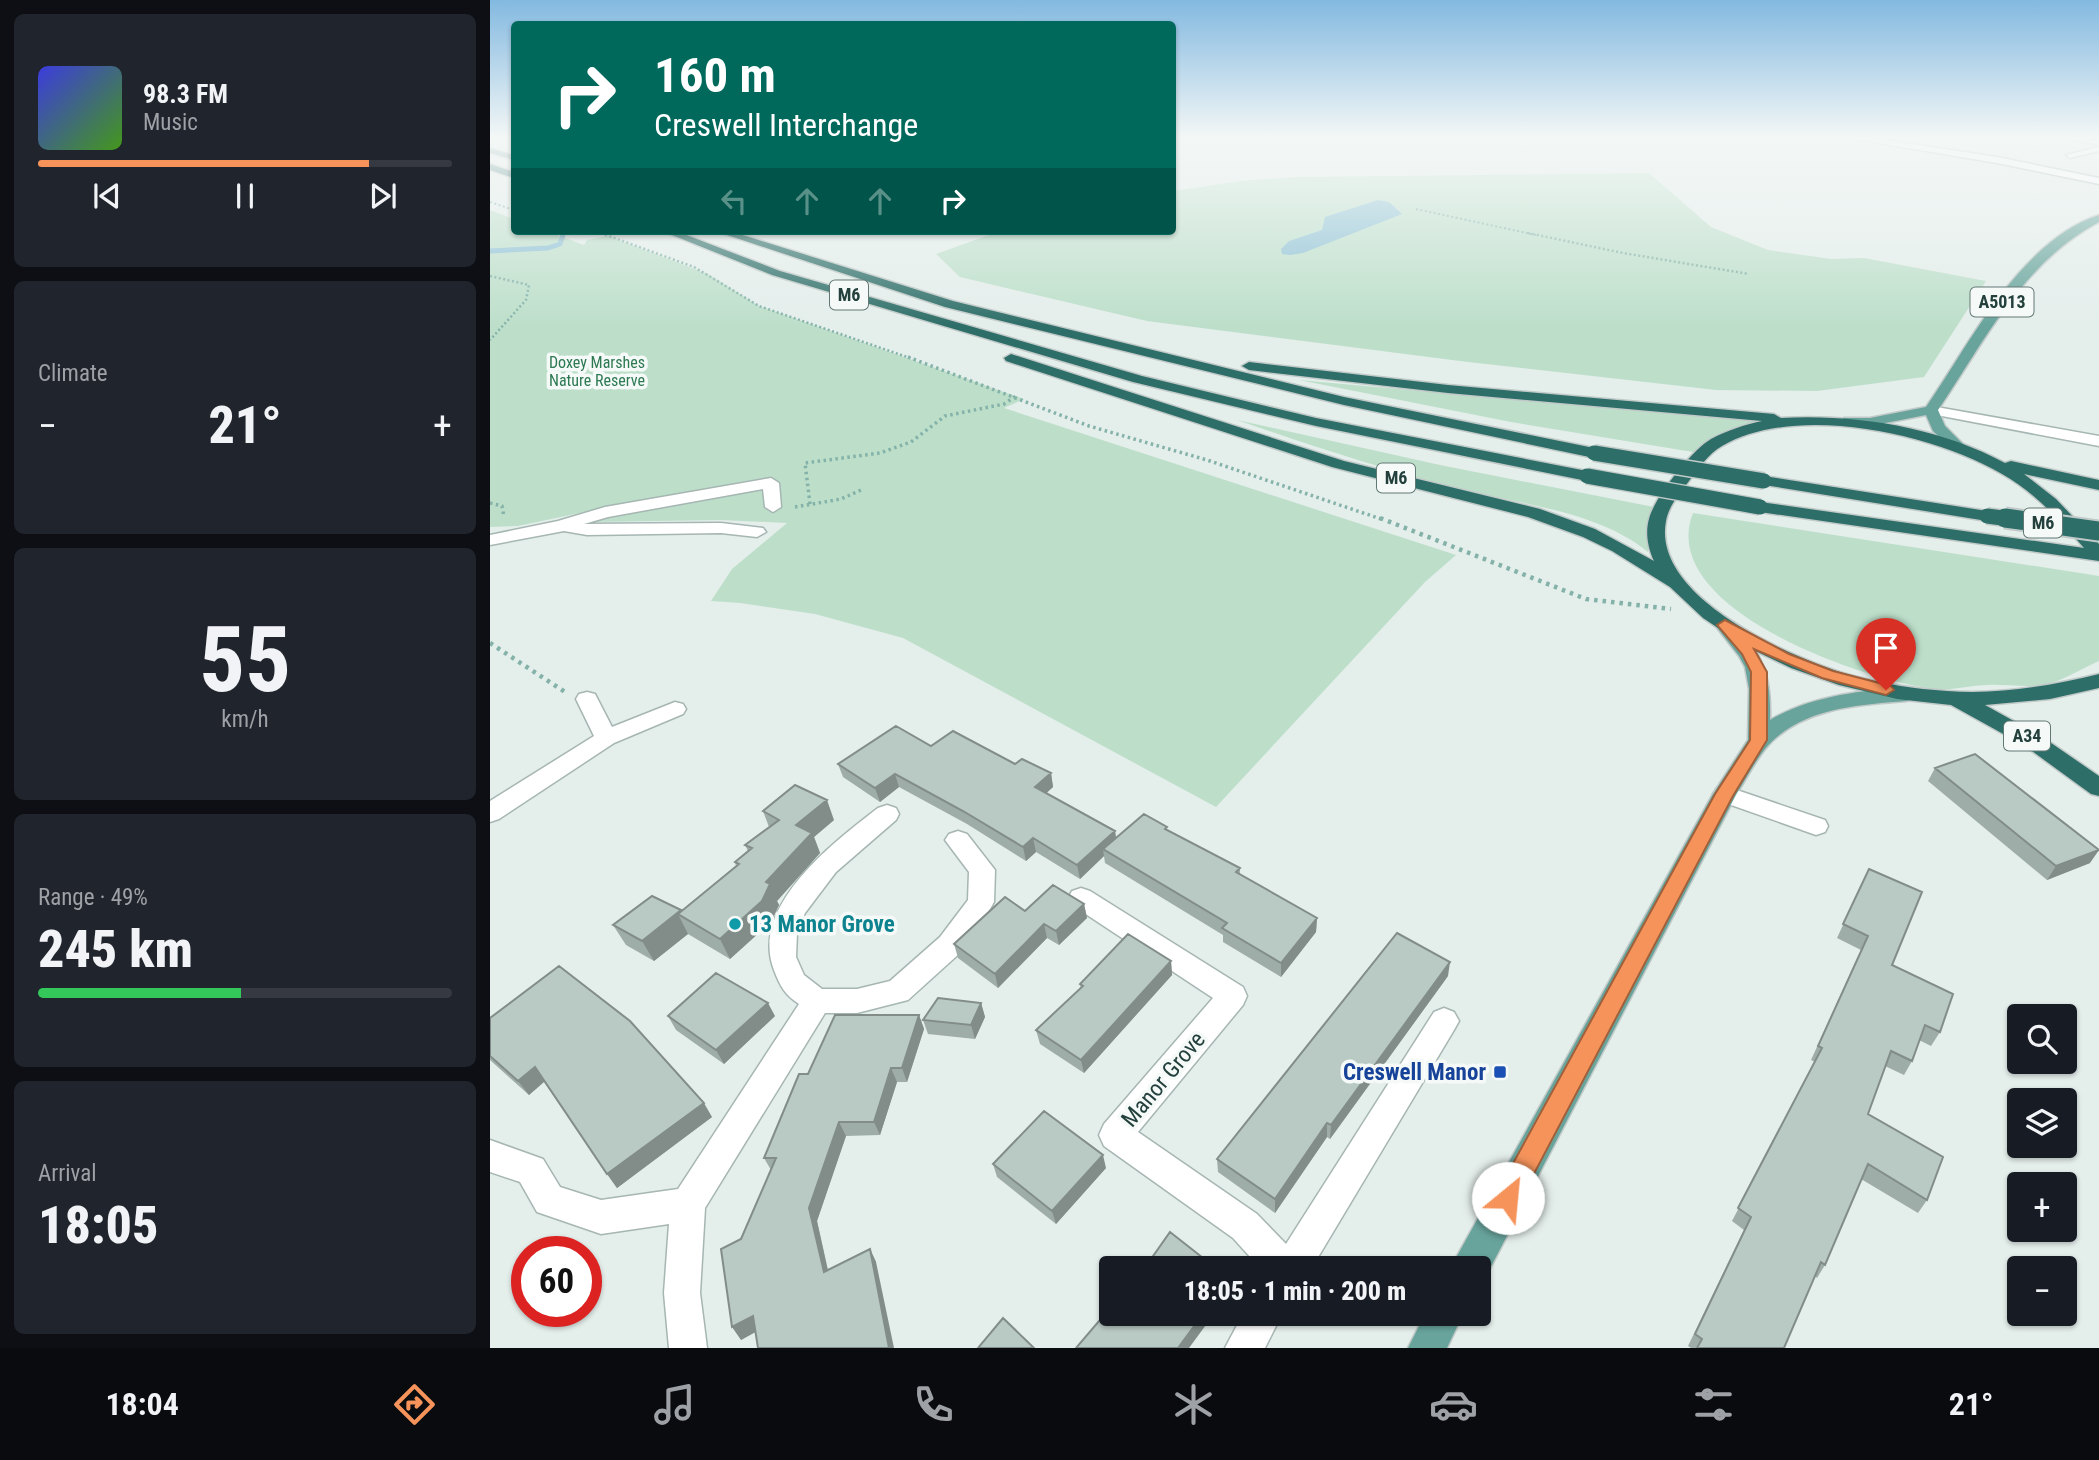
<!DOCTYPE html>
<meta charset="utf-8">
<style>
:root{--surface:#171b24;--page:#20242c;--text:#f1f3f6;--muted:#9ea1a6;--line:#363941;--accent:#f5935b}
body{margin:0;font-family:"Roboto Condensed",sans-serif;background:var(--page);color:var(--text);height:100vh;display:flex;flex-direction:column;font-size:26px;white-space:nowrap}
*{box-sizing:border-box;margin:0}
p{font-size:23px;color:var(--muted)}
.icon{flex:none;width:38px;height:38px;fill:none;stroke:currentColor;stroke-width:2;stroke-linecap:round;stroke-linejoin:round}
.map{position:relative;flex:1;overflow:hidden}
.panel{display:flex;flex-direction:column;gap:14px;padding:14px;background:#0d0f14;width:490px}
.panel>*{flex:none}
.guide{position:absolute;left:21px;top:21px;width:665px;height:214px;border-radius:7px;box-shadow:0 2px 5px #0004;background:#00695c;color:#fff;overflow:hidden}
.tools{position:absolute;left:1517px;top:1004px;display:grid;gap:14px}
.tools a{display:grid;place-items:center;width:70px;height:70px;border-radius:7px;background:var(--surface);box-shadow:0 2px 5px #0004;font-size:35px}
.speed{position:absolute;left:21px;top:1236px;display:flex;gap:14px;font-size:35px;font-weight:700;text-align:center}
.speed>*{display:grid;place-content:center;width:91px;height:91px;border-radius:50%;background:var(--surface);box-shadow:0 2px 5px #0004;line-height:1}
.speed .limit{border:10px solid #d22;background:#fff;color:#111}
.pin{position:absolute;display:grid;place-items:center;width:60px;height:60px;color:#fff;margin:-72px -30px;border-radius:50% 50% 50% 0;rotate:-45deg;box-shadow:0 0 7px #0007}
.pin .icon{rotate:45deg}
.me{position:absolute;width:77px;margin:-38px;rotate:28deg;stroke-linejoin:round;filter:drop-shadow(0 0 5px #0008)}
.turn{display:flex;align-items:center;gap:24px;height:147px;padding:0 28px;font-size:32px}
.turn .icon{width:91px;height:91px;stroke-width:2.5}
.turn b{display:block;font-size:49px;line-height:60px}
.lanes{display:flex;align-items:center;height:66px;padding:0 28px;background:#0003;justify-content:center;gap:35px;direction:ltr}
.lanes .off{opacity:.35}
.big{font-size:52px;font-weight:800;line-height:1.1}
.panel .card{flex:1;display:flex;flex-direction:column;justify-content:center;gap:10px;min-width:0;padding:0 24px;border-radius:10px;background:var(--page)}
.panel .dial{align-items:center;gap:0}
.dial b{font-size:91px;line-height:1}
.song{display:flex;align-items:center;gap:21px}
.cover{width:84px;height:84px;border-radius:10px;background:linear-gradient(135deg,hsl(240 70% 55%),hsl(100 70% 35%))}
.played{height:7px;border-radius:4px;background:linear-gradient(90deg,var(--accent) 80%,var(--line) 80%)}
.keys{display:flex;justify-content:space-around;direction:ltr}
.heat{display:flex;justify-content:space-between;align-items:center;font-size:38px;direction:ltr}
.charge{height:10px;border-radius:5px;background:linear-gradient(90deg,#34c759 49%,var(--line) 0)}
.trip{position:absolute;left:609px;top:1256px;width:392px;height:70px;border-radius:7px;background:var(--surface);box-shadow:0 2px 5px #0004;font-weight:800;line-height:70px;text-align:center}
.tab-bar{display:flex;height:112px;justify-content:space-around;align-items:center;background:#090b0e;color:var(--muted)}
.tab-bar .icon{width:49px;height:49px}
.tab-bar .on{color:var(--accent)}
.tab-bar b{font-size:32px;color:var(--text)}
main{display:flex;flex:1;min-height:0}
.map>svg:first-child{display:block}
.green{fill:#bddfca}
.water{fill:#8bc0d4}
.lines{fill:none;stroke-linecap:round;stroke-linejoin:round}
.stream{stroke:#8bc0d4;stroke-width:5}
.minor-casing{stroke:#a6b6b3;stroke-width:3}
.major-casing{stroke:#c1cac8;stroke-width:3}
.highway-casing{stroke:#c1cac8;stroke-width:3}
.path-far3{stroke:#84b2a9;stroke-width:2;stroke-dasharray:2 2.5;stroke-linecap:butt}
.path-far2{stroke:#84b2a9;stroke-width:2.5;stroke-dasharray:2 2.5;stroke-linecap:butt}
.path-far1{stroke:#84b2a9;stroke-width:3.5;stroke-dasharray:2.5 3.5;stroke-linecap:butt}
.path{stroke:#84b2a9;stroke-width:4.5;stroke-dasharray:3.5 5;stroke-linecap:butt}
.minor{fill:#fff;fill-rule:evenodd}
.major{fill:#68a49c;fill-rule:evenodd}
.highway{fill:#2e6e68;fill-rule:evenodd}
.highway-bridge-far1-casing{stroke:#c1cac8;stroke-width:18;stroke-linecap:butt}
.highway-bridge-casing{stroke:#c1cac8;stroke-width:23;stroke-linecap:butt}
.highway-bridge-far1{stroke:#2e6e68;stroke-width:15}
.highway-bridge{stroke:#2e6e68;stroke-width:19}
.wall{fill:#9fada9}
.shaded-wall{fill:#828d89}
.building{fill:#b9c9c4;stroke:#828d89;stroke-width:2}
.route{fill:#f5935b;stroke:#9f603b;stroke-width:2}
.culture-dot{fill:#0f9aa8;stroke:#f5faf8;stroke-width:2.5}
.transit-dot{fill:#1a4fb4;stroke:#f5faf8;stroke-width:2.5}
.labels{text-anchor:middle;stroke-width:7;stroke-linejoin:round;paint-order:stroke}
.far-park-label{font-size:16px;fill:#2c7952;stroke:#f5faf8}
.shield{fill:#f5faf8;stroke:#627874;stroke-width:2}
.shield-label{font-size:18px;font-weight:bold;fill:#23403c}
.near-culture-label{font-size:23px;font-weight:bold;fill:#0d838f;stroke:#f5faf8;text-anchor:start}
.near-transit-label{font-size:23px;font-weight:bold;fill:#164399;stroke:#f5faf8;text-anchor:end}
.near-street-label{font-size:23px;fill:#23403c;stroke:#f5faf8}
</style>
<main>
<section class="panel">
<div class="card">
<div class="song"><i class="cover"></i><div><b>98.3 FM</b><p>Music</p></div></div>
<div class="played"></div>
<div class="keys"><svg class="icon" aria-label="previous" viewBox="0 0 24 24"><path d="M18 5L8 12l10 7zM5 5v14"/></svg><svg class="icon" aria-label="pause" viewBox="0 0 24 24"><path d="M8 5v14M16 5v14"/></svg><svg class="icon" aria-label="next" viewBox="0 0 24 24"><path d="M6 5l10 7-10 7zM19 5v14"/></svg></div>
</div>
<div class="card"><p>Climate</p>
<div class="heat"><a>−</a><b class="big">21°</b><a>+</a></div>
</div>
<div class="card dial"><b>55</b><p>km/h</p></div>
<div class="card"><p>Range · 49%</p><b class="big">245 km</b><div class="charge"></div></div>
<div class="card"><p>Arrival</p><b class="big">18:05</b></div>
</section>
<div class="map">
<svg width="1609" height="1348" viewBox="0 0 1609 1348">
<rect width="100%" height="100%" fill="#e4eeeb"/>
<path class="green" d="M1159,173L1221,227L1278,250L1341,259L1374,258L1496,281L1434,377L1327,391L1226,390L978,362L657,321L470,277L446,254L510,231H682L683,191L751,181L807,177Z
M0,210L24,219V231H56L94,245L97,240L118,236L218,274L269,306L534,399L514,408L966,555L935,582L726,807L413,638L325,614L250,603L221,601L242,569L297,523L231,520L102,522L104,510L28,526L0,527Z
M809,380L1275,422L1215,454L1021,422Z
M747,420L950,465L1164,507L1159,521L1158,552C1106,509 1020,503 957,486C886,467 816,444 747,420Z
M1203,513L1609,576V661C1593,668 1577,678 1561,683C1541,689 1518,684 1497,685C1480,685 1462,691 1444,689C1376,681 1165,609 1203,513Z"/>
<path class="water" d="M888,200L899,202L912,214L813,253L800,255L792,254L791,249L799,241L832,230L835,217Z"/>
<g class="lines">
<path class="stream" d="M0,251L58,248L70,244L73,235"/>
<g class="minor-casing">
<path id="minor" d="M1353,137H1376L1507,157L1609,178V184L1507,163Z
M1576,137L1609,141V145L1580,139Z
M1609,147V151L1580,158L1576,155Z
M1441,406L1609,436V446L1436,413L1434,410Z
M281,478L289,483L291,507L283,512L275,507L273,489L118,517L94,524L231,523L273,528L276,532L267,537L231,533L97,535L74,531L0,545V535L68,521L115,507Z
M97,692L105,694L122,727L185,702L193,704L196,709L193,714L124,743L9,819L0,822V801L104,736L86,699L89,694Z
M1235,786L1335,820L1338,826L1335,832L1326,835L1227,800L1223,794L1227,788Z
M397,805L406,808L409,814L406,820L346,872L315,913L307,933L306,957L314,975L332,989H367L400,981L450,937L478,900L479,872L455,840L459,834L468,831L477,834L505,870L504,902L500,909L470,953L418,1000L367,1013H335L215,1208L210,1293L217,1348H179L174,1293L179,1224L111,1234L47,1212L30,1182L0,1172V1140L53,1159L70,1187L111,1200L188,1189L309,1004C295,995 290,986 284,970C259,906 344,842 388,808Z
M591,888L600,891L753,987L757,996L753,1005L648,1132L767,1214L796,1244L944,1012L954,1008L964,1012L969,1021L964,1030L821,1269H771L743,1238L614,1146L609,1135L614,1124L723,998L582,905L578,898L582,891Z
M753,1314H792L775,1348H735Z"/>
</g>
<g class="major-casing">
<path id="major" d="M1609,215V222C1532,263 1495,341 1448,410L1455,426L1478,449L1475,452H1465L1443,431L1436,415L1380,426L1349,425L1347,422L1354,418H1380L1436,407C1481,342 1530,241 1609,215Z
M1235,619C1244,621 1250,629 1256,637C1277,664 1281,686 1280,720C1321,696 1369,691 1416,687L1424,689L1427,694L1424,699L1416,701C1367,705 1309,708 1275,749C1264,763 1256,779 1246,795L993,1282L989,1283V1269H962L967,1256L1223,794L1258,740L1259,689L1255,667L1249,656L1225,625L1228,621Z
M935,1314H973L957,1348H918Z"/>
</g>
<g class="highway-casing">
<path id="highway" d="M0,148L24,155V160L0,153Z
M0,164L24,172V178L0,170Z
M172,231H186L290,271L652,376L826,418L1097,471L1105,476L1097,481L826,426L643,382L282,275Z
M225,231H240L463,301L854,397L1104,448L1112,453L1104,458L854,405L455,307Z
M521,354L854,461L1050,509L1105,529L1164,561C1158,548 1155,533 1159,519C1164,498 1202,450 1221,439C1238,430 1254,425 1272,421L958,393L759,370L752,366L759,362L958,385L1284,414L1291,418C1367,414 1448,427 1515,463L1521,461L1609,480V490L1534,474L1566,499L1609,544V561L1270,512L1264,511L1262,507L1264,503L1270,502L1594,548C1570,520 1544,492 1512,474C1442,433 1306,403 1232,446C1218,454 1209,468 1199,481C1190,493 1179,505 1176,521C1161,598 1305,660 1363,676C1393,684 1425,689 1457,691C1509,695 1559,686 1609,674V688L1560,699L1495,705L1551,736L1609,776V796L1601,794L1535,746L1461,705L1407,699L1349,685L1301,668L1255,646L1213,618L1180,587L1122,551L1093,537L1038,517L842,467L516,361L514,358Z
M1274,476L1497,511L1506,516L1497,521L1268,484L1266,481Z"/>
</g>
<path class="path-far3" d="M0,202L24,210
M926,209L1046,235
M106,231L116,235"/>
<path class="path-far2" d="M111,233L204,267L269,306L423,359
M1038,233L1133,253L1259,274
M0,276L39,285L36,300L0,340"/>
<path class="path-far1" d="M418,357L599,426L717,460L894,520
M0,503L12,506L14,517
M320,504L315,463L390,453L421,442L455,416L514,404L526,396
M305,507L351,499L371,490"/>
<path class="path" d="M890,518L1096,599L1181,609
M0,643L75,692"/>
<use href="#minor" class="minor"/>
<use href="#major" class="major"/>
<use href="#highway" class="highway"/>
<g class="highway-bridge-far1-casing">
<path id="highway-bridge-far1" d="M1104,453L1274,481
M1097,476L1270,507
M1497,516L1528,520"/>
</g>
<g class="highway-bridge-casing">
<path id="highway-bridge" d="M1515,518L1609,531"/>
</g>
<use href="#highway-bridge-far1" class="highway-bridge-far1"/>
<use href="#highway-bridge" class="highway-bridge"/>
</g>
<path class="wall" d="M441,746L561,773L563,787L556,793L625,831L626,838L678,831L750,868V874L827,918L826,932L791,977L733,942V935L615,863L614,856L590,879L546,852L536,861L477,824L409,787L390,802L353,777L348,764Z
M1445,768L1600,863L1557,880L1438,781Z
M273,811L344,820L324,837L330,853L287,901L289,905L281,922L240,959L198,934L164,961L136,945L123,925L191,911L246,866L245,862L258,851L255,845L279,827Z
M1379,869L1402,965L1450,1032L1441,1046L1429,1040L1422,1061L1414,1075L1395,1066L1378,1114L1437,1200L1428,1213L1371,1179L1335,1265L1327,1278L1325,1276L1294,1348H1201L1198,1346L1254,1230L1242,1221L1325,1062L1321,1060L1371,950L1347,938Z
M594,904L597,918L569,945L557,938L508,988L468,958L464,944L535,911Z
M681,961L682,975L594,1073L550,1044L546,1030L591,988L590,984Z
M958,976L840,1139L837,1137L785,1213L728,1172L727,1159Z
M491,1003L495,1017L485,1039L438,1034L433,1020Z
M429,1015L434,1029L417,1082H407L390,1135L356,1136L327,1221L338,1270L380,1249L386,1262L251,1340L281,1170L274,1158L318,1074Z
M178,1016H285L234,1064L186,1030Z
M0,1018L222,1117L127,1188L54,1082L39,1095L0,1060Z
M503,1164L616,1168L566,1224L507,1177Z"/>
<path class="shaded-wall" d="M561,773L563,787L548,801L545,787Z
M405,774L409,787L390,802L385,788Z
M337,800L344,820L324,837L330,853L287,901L289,905L281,922L240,959L230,939L276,882L306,825Z
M625,831L627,845L613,849L614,856L590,879L587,865Z
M543,838L546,852L536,861L533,847Z
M1609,850L1600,863L1557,880L1566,866Z
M594,904L597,918L569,945L566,931Z
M191,910L188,914L198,934L164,961L152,941Z
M827,918L826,932L791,977V963Z
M554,924L557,938L508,988L505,974Z
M681,961L682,975L594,1073L591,1060Z
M960,962L958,976L840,1139L841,1125Z
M278,1003L285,1016L234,1064L226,1050Z
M491,1003L495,1017L485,1039L481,1025Z
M429,1015L434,1029L417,1082L412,1068Z
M45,1067L55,1081L39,1095L28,1081Z
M401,1068L407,1082L390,1135L384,1122Z
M214,1103L222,1117L127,1188L117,1174Z
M349,1122L356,1136L327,1221L341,1285L334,1272L319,1208Z
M837,1123V1137L785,1213V1199Z
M613,1155L616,1168L566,1224L562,1211Z
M380,1249L386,1262L404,1348H399Z
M713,1314H724L699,1348H688Z
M263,1316L271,1329L251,1340L242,1327Z"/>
<path class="building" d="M406,726L441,746L463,731L525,764L532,759L561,773L545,787L625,831L587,865L543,838L533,847L473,811L405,774L385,788L348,764Z
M1485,754L1609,850L1566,866L1445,768Z
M305,785L337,800L306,825L322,833L276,882L280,884L272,901L230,939L188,914L249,864L245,862L262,848L255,845L289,820L273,811Z
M654,814L677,827L675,829L750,868L746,872L827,918L791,963L732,928L737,923L613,849Z
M1379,869L1432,892L1402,965L1463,994L1450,1032L1435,1025L1422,1061L1401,1051L1378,1114L1453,1157L1437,1200L1378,1164L1335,1265L1331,1262L1294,1348H1207L1212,1339L1205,1334L1261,1217L1248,1208L1332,1048L1328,1046L1378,936L1353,924Z
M563,885L594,904L566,931L554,924L505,974L464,944L515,897L535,911Z
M162,896L191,910L152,941L123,925Z
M907,933L960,962L841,1125L837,1123L785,1199L727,1159Z
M638,934L681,961L591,1060L546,1030L593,986L590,984Z
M69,966L140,1021L214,1103L117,1174L45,1067L28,1081L0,1056V1018Z
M226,973L278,1003L226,1050L178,1016Z
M448,998L491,1003L481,1025L433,1020Z
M345,1015H429L412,1068H401L384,1122H349L319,1208L334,1272L380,1249L399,1348H268L263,1316L242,1327L231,1249L251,1239L286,1158H274L309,1074H318Z
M554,1111L613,1155L562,1211L503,1164Z
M680,1232L727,1269H654Z
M621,1307V1314H713L688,1348H586Z
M513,1318L544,1348H488Z"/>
<linearGradient id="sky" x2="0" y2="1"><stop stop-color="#83b9e0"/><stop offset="0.42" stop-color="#f3f7f6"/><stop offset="1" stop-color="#f3f7f6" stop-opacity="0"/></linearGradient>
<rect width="1609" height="326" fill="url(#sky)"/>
<path class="route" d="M1235,620L1299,654L1343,671L1401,686L1404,690L1396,695L1332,678L1264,649L1277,672V740L1243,796L1027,1206L1018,1210L1009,1206L1005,1198L1009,1189L1225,794L1260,740L1261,672L1252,654L1227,625Z"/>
<circle class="culture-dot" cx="245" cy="924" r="7"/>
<rect class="transit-dot" x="1003" y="1065" width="14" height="14" rx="3.5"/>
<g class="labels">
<g class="far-park-label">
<text x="107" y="368">Doxey Marshes<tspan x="107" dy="18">Nature Reserve</tspan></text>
</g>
<g class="shield">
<rect x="340" y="280.5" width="38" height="29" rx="5"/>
<rect x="1480.5" y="287.5" width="63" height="29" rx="5"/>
<rect x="887" y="463.5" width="38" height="29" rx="5"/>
<rect x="1534" y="508.5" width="38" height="29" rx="5"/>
<rect x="1514" y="721.5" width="46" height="29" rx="5"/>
</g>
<g class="shield-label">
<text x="359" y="301">M6</text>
<text x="1512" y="308">A5013</text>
<text x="906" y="484">M6</text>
<text x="1553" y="529">M6</text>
<text x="1537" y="742">A34</text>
</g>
<g class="near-culture-label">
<text x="259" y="932">13 Manor Grove</text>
</g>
<g class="near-transit-label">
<text x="996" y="1080">Creswell Manor</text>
</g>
<g class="near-street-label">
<text transform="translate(673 1079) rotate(-50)" y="8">Manor Grove</text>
</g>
</g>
</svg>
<div class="tools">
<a><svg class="icon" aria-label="search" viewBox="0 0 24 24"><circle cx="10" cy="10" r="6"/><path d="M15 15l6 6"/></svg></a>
<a><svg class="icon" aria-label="layers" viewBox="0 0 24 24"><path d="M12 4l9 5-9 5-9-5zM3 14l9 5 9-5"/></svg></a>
<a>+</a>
<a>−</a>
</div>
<div class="speed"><div class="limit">60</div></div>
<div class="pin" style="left:1396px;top:690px;background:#d93025"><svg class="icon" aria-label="arrive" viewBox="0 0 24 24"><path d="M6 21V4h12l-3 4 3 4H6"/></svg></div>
<svg class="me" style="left:1018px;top:1198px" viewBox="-20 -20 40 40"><circle r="19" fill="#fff"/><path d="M0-13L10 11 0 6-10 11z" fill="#f5935b"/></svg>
<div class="trip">18:05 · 1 min · 200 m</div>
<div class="guide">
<div class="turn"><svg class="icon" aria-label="right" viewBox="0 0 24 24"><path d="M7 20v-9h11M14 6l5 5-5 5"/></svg><div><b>160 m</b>Creswell Interchange</div></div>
<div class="lanes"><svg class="icon off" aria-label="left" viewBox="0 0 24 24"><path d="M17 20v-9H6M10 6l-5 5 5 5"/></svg><svg class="icon off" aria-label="ahead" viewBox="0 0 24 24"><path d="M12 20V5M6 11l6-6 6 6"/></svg><svg class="icon off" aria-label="ahead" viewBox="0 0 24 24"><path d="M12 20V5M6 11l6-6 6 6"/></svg><svg class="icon" aria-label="right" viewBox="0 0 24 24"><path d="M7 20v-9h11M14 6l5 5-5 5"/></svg></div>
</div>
</div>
</main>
<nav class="tab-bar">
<b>18:04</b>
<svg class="icon on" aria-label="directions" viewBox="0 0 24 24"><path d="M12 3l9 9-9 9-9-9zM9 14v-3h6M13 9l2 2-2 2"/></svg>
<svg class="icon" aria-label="music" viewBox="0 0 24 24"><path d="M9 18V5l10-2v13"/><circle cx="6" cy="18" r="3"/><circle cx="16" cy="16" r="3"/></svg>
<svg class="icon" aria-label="phone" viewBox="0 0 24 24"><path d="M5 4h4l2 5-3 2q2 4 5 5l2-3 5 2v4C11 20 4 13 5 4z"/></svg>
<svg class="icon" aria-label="climate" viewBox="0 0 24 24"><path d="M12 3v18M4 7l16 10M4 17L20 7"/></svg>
<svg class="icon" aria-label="car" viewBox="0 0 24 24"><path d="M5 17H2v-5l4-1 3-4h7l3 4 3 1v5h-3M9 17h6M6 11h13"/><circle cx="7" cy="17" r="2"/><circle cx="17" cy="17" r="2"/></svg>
<svg class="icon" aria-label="filters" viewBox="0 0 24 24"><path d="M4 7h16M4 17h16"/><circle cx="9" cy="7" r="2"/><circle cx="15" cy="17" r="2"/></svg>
<b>21°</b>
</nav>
